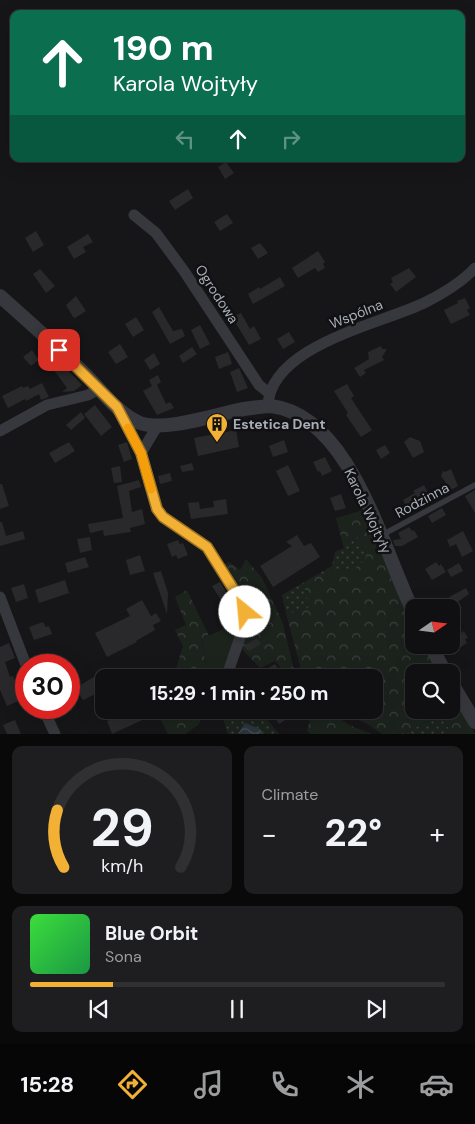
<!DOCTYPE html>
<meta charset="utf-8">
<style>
:root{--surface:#101012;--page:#1e1e20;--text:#f1f3f6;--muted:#9c9d9f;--line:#303032;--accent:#f2b134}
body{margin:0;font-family:"DM Sans",sans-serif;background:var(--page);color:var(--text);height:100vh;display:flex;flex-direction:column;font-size:19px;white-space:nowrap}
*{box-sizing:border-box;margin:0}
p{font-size:16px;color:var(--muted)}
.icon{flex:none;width:28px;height:28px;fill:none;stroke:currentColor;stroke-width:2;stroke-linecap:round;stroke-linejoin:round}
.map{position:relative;height:734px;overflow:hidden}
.details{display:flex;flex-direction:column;gap:12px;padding:12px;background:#09090a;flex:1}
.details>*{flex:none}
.top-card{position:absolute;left:10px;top:10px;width:455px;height:152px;border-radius:10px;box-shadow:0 5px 20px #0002,0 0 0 1px var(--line);background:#0b6e4f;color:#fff;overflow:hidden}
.needle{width:32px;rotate:76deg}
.controls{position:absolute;left:405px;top:599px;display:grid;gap:10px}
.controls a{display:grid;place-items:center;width:55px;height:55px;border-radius:10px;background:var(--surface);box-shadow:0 5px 20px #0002,0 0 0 1px var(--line);font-size:25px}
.speed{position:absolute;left:15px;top:654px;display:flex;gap:10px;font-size:25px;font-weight:700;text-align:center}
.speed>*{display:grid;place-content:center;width:65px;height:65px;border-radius:50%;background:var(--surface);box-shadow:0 5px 20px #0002,0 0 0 1px var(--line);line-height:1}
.speed .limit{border:8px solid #d22;background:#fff;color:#111}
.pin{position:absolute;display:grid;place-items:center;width:42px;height:42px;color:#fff;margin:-21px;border-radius:10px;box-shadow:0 2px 8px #0006}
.me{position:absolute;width:55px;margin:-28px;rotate:332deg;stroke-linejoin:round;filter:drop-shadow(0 0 4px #0008)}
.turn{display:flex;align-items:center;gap:18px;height:105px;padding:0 20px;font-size:22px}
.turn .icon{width:65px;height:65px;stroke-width:2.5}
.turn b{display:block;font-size:35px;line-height:42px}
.lanes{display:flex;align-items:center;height:48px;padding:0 20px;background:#0003;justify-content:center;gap:25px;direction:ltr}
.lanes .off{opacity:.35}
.big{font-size:38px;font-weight:700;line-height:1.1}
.details .tile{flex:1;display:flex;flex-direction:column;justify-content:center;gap:8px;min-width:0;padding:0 18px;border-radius:10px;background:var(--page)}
.details .dial{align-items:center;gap:0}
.dial svg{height:130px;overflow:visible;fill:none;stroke:var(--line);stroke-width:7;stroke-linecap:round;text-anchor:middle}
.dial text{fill:var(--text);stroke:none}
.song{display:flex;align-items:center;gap:15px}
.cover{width:60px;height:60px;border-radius:8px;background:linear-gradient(135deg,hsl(120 70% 55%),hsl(140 70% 35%))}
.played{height:5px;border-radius:2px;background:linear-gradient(90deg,var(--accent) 20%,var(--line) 20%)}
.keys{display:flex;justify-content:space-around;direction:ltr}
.heat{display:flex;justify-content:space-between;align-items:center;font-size:28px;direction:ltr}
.details .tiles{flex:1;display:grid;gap:12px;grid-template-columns:1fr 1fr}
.tile:last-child{grid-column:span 2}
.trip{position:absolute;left:95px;top:669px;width:288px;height:50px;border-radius:10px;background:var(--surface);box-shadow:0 5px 20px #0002,0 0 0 1px var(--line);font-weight:700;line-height:50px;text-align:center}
.menu{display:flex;height:80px;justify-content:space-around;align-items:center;background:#060607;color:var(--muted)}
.menu .icon{width:35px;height:35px}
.menu .active{color:var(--accent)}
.menu b{font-size:22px;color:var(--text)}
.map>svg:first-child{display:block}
.grass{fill:url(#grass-dots)}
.forest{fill:url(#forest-crowns)}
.green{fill:#1c231d}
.water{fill:url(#water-waves)}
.building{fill:#29292c}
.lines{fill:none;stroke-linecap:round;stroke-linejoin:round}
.service{stroke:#37383d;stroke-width:5.5}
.minor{stroke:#37383d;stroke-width:11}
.tertiary{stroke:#37383d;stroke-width:14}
.route-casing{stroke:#9d7322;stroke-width:12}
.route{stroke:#f2b134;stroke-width:9}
.slow{stroke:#f59e0b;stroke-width:9}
.labels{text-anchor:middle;stroke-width:5;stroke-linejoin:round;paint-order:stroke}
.street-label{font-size:14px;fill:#a8adb8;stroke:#111113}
.poi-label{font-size:14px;font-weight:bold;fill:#a8adb8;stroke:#111113;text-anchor:start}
</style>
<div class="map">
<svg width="475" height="734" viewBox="0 0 475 734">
<defs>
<pattern id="grass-dots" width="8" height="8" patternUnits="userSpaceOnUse" patternTransform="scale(1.25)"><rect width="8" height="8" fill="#1c231d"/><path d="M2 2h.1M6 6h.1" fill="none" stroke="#3a403c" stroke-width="1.8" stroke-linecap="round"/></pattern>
<pattern id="forest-crowns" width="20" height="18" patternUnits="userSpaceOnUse" patternTransform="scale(1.25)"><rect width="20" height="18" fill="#1c231d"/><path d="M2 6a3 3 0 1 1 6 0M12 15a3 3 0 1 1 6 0" fill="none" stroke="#3a403c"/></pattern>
<pattern id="water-waves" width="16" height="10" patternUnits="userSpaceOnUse" patternTransform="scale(1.25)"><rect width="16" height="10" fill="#2c353c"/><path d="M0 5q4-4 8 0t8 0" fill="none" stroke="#485056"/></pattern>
</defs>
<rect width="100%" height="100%" fill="#161618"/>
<path class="grass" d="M357,536L366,557L356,571L341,568L312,605L302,612L286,613L282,595L332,566L335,552L344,548Z
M246,710H259L279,734H264L260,729L238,733V734H228L223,719Z
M441,716L452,734H400Z"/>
<path class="forest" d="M367,509L414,618V645H427L442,672H414V710H451V689L475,734H452L441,716L400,734H382L366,723L344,714L338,710H374V678L304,677L302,673L286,613L302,612L311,605L304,592L309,579L341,568L356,571L366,557L357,537L344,548L336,518Z
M246,559L262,578L272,599L283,624L294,670L286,674L275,661L260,668L241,648L249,620L222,566L229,562L240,570Z
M187,590L209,636L201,640L209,677L171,678L175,672L183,646L175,630L186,625L175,597Z
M163,710H207L198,725L185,734H168L161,720Z
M313,710H327L349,725L372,734H310L307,730Z"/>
<path class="green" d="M242,621L223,677H209L201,639Z"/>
<path class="water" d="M245,723L260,729L264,734H238Z"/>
<path class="building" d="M226,162L234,173L225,179L218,167Z
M188,189L193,198L175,210L169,201Z
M227,214L233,223L220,231L214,222Z
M36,231L44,245L33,252L25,238Z
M88,234L93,242L83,247L86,252L74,259L67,247Z
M260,243L268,253L258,259L251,248Z
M318,251L325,262L323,264L325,268L318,272L315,268L298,278L292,268Z
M409,268L416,277L396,292L390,284L393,282L391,278Z
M40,269L55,286L46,293L33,274Z
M280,277L285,286L253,304L248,294L259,287L260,289Z
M76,296L86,311L75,318L73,317L66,305Z
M465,298L470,308L467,310L470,315L451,324L444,310L458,303L457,301Z
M159,307L173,331L182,329L185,336L170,344L152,312Z
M241,313L250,329L254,326L261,339L249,345L232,317Z
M136,317L144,330L133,337L125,324Z
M200,325L210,344L200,349L191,330Z
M289,332L295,342L283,349L277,339Z
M120,344L128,357L116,364L108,352Z
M381,346L382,349H387L382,357L384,360L364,370L366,373L360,377L354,368L369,359L368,352Z
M192,347L197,354L183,363L179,356Z
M32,350L39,360L31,366L23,357Z
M228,352L232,364L219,369L215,357Z
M154,353L160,364L150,370L144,360Z
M61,363L82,385L74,391L62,392L67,388L53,369Z
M239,368L248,388L237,392L230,372Z
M158,375L161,382L157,385L166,404L170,402L174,408L157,415L143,391L152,386L149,380Z
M42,383L49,397L41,400L39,394L26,401L25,399L8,408L2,396L22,386L23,388L28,386L30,389Z
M347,384L354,396L351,398L372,430L361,437L346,415L348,413L334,391Z
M95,405L112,427L101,436L84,414Z
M81,412L85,418L71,430L66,425Z
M236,430L239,447L198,456L194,438Z
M410,437L420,441L424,452L413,458L404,442Z
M284,440L288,452L273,457L269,446Z
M69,442L75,451L55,463L49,453Z
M127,442L132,459L124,462L118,445Z
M385,445L390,453L381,459L376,450Z
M325,457L332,471L322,476L320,471L318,472L313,462Z
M192,463L194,470L182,472L180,466Z
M288,465L300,491L288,496L276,471Z
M120,466L122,482L114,483L111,468Z
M451,469L458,486L451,490L441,476L443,471L445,472Z
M170,473L172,481L160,484L158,476Z
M139,480L141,487L129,491L132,512L142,509L145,524L130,528L131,532L104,536L103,530L90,533L88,524L123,518L117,486Z
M0,484H2L9,506L0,509Z
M424,485L428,493L419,498L422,506L409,513L403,500L415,493L413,491Z
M475,490V513L465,496Z
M341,494L346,508L335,511L330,498Z
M226,499L228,514L191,519L188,503L199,502L200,509L214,507L213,501Z
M442,508L446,515L432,523L428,516Z
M0,522H2L6,536L23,531L25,539L0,546Z
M409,527L412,531L414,530L418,537L402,546H395L393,540L401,539L398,533Z
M463,531L473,551L462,557L456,544L450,547L447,540Z
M297,535L304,546L311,543L320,557L273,587L260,566L292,546L286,542Z
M90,537L92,550L80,553L77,539Z
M178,540L180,544L183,543L188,555L178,559L176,555L172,557L167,544Z
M140,555L145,571L130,575L126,560Z
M85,557L89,567L68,573L65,563Z
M436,562L439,566L441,564L446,572L432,580L425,569Z
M459,563L463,571L451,577L447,570Z
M161,571L168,593L167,614L153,573Z
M65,580L69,593L39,603L35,590Z
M220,582L233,603L226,608L212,586Z
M24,584L28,598L16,602L11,588Z
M466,588L469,594L456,603L460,609L451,614V608H438L448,601L447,599L451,596Z
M142,600L151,616L156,613L161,621L153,625L155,630L136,641L137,642L107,657L95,633L130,616L126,609Z
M262,618L268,627L257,634L252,624Z
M43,622L46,627L49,626L52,634L34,640L29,627Z
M460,630L461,633L464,631L468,638L465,639L467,643L456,650L451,642V636Z
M257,638L261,644L249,651L245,645Z
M9,643L15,658L5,662L10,677L13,676L23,699L7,706L0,690V647Z
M275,664L283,678H265L262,672Z
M94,677L102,691L83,700L75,688Z
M131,710H164L112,734L107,721Z
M284,710H301L279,724L274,716Z
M15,720L21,734H7L3,725Z"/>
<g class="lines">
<path class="service" d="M382,535L475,485"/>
<path class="minor" d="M134,215L156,233L184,271L259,385L270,394
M268,406C270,345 382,324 426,302C444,293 461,283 475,268
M119,411L141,453L157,509L163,517L207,547L244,606L245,623L226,678
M0,431L47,405L88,395L99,389
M141,453L158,425
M0,597L26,665
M43,708L55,734"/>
<path class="tertiary" d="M0,296C29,322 59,348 86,375C102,391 119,415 140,423C166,432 217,414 244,409C253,408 262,406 271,406C352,416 383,552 414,613
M430,645L445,672
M451,682L475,722"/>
</g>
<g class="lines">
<g class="route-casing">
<path id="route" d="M59,350L117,407L141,453L157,509L163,517L207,547L244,606L245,612"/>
</g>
<use href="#route" class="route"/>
<path class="slow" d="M128,428L141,453L151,489"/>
</g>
<defs>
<g id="building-pin" transform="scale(1.125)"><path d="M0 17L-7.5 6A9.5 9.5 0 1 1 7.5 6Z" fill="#f2b134" stroke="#111113"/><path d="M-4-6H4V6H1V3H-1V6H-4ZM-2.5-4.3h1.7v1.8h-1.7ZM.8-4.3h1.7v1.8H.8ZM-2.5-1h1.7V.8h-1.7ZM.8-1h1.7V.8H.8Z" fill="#111"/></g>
</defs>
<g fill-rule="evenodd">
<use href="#building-pin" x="217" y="424"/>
</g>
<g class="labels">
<g class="street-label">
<text transform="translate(217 294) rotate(57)" y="5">Ogrodowa</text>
<text transform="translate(356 314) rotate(-22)" y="5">Wspólna</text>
<text transform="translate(422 500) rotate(-28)" y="5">Rodzinna</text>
<text transform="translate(368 511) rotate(65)" y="5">Karola Wojtyły</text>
</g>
<g class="poi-label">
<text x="233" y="429">Estetica Dent</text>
</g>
</g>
</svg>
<div class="controls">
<a><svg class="needle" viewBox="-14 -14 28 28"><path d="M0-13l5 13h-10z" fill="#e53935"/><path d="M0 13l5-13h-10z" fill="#9c9d9f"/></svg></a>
<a><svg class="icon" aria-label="search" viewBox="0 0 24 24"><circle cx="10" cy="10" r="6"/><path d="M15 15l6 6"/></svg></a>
</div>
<div class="speed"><div class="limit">30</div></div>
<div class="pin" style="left:59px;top:350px;background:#d93025"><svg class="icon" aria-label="arrive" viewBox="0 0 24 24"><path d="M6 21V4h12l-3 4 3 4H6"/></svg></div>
<svg class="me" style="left:245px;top:612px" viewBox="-20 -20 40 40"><circle r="19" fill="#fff"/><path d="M0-13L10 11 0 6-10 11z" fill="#f2b134"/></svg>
<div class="trip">15:29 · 1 min · 250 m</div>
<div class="top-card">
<div class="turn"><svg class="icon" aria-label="ahead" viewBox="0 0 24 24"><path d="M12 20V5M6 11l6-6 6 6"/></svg><div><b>190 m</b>Karola Wojtyły</div></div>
<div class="lanes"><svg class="icon off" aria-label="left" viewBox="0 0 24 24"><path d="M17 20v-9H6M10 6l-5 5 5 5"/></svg><svg class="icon" aria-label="ahead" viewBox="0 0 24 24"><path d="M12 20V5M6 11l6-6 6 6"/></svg><svg class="icon off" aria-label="right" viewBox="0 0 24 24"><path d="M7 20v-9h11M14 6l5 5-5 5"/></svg></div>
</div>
</div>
<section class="details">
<div class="tiles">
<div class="tile dial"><svg viewBox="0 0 100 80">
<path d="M14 69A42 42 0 1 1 86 69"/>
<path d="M14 69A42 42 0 0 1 10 34" stroke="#f2b134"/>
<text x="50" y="56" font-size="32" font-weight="700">29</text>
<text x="50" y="72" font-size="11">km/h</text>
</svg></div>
<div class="tile"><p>Climate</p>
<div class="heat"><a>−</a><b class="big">22°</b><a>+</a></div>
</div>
<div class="tile">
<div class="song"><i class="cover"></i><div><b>Blue Orbit</b><p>Sona</p></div></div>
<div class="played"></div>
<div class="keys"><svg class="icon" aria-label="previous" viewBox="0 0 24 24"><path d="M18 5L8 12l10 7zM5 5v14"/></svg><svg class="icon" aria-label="pause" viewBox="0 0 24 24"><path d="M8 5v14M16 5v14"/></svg><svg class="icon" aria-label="next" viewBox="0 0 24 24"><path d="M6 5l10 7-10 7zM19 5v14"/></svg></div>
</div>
</div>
</section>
<nav class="menu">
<b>15:28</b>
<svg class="icon active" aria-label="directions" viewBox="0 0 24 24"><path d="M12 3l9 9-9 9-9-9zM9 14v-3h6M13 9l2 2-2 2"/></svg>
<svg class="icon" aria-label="music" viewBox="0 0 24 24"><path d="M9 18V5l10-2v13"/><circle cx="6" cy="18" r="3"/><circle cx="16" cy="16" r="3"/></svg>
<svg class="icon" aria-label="phone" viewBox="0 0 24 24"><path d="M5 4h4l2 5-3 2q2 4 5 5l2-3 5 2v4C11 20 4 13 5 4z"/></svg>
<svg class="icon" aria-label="climate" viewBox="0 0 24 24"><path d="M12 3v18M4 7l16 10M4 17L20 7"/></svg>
<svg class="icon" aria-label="car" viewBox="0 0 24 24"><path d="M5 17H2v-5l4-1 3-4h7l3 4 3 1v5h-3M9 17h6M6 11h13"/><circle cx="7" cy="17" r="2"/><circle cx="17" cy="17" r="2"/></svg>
</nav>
